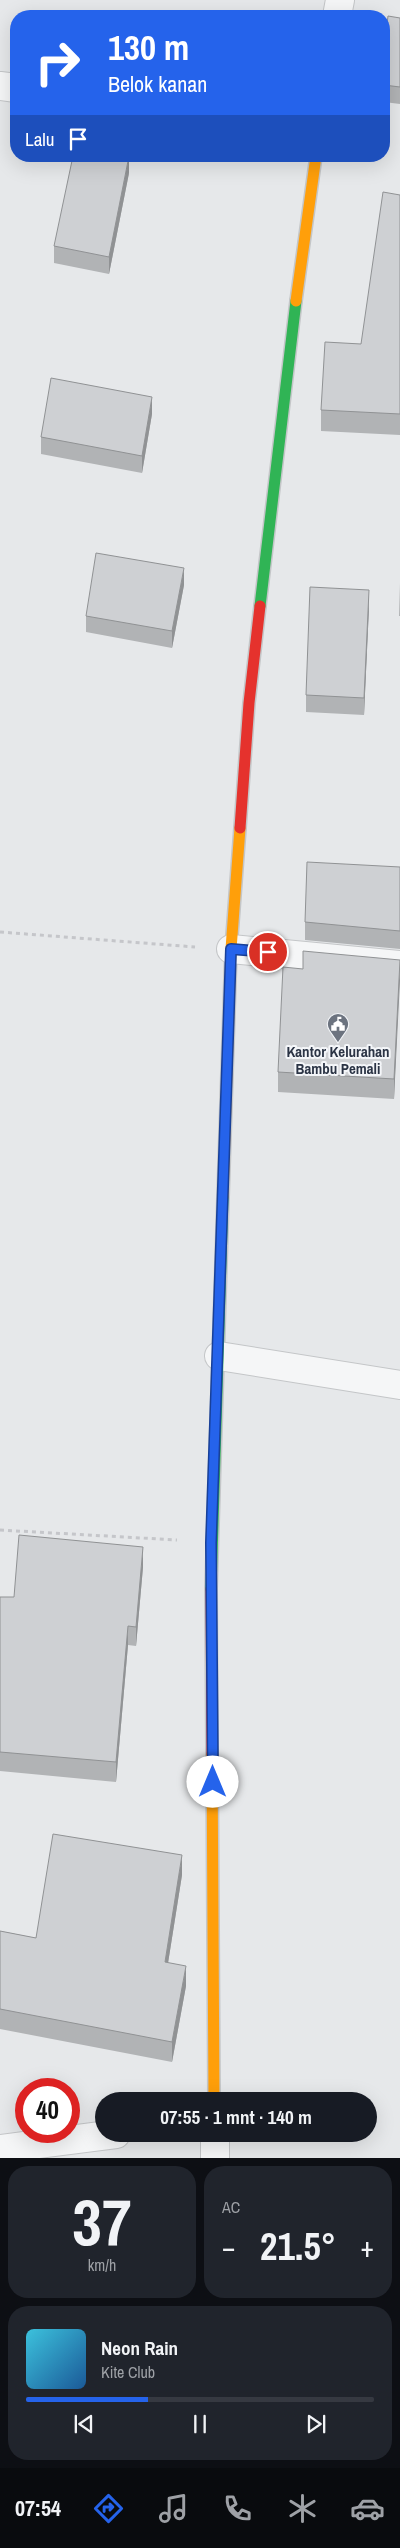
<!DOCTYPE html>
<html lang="id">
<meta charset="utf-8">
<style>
:root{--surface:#171b24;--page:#20242c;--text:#f1f3f6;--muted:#9ea1a6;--line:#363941;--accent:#2563eb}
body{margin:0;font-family:"Archivo Narrow",sans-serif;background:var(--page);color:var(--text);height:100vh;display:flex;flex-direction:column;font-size:19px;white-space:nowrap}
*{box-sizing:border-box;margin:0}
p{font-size:16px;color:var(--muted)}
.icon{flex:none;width:28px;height:28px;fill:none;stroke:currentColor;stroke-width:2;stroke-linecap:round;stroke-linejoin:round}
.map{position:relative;height:2158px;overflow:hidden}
.side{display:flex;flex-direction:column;gap:8px;padding:8px;background:#0d0f14;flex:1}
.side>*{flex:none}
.hud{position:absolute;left:10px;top:10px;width:380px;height:152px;border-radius:20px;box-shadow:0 5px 20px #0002;background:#2563eb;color:#fff;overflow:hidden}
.speed{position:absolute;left:15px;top:2078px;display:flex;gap:10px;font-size:25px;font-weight:700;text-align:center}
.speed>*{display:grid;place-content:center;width:65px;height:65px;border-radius:50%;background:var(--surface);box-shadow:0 5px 20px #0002;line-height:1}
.speed .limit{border:8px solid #d22;background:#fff;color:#111}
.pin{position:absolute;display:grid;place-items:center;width:42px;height:42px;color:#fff;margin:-21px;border:2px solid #fff;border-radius:50%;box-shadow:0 1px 5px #0007}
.me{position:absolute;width:55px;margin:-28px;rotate:0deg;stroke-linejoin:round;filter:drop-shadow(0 0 4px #0008)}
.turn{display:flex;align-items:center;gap:18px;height:105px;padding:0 15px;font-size:22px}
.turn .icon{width:65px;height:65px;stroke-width:2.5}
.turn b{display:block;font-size:35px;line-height:42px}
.then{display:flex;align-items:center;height:48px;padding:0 15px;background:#0003;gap:10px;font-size:19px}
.big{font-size:38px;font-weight:800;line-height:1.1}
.side .card{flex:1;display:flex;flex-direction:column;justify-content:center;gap:8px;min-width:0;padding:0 18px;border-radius:20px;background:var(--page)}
.side .dial{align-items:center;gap:0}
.dial b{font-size:65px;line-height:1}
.song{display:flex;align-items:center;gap:15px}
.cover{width:60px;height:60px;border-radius:8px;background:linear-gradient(135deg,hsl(190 70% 55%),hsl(210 70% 35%))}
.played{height:5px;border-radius:2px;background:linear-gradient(90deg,var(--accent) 35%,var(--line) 35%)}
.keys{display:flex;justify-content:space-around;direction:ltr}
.heat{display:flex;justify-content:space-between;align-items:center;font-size:28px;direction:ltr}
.side .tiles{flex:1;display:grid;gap:8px;grid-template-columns:1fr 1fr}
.card:last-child{grid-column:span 2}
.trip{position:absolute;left:95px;top:2092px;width:282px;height:50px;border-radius:25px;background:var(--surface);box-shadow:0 5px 20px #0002;font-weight:800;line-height:50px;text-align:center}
.menu{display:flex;height:80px;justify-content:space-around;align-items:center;background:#090b0e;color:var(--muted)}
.menu .icon{width:35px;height:35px}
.menu .active{color:var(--accent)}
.menu b{font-size:22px;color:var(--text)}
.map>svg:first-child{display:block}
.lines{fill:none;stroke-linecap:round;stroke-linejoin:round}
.street-casing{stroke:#c4c6c8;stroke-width:30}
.fast-casing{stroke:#c4c6c8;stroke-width:14}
.slow-casing{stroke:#c4c6c8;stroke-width:14}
.jam-casing{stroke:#c4c6c8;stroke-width:14}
.path{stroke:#c5c6ca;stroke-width:3;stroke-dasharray:4 4;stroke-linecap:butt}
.street{stroke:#f5f6f7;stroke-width:28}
.fast{stroke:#30b455;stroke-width:11}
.slow{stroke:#ff9f0a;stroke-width:11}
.jam{stroke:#e5322d;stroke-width:11}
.wall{fill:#b1b3b5}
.shaded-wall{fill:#909294}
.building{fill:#ced0d3;stroke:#909294}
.route-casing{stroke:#184099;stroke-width:12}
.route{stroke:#2563eb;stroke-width:9}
.labels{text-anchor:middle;stroke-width:4;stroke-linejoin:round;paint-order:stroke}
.poi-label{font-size:15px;font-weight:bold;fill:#2b3445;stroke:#f4f6f9}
</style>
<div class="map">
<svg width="400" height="2158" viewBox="0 0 400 2158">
<rect width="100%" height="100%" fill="#e6e8ea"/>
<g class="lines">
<g class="street-casing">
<path id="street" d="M337,16L340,0
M0,86L16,88
M231,949L400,965
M219,1356L400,1385
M215,2134V2158
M0,2149L116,2134"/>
</g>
<g class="fast-casing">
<path id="fast" d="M260,606L296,301
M211,1589L223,1197"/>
</g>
<g class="slow-casing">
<path id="slow" d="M296,301L316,156
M223,1197L231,949L240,828
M212,1754L214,2101"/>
</g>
<g class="jam-casing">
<path id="jam" d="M240,828L249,703L260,606
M211,1589L212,1754"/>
</g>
<path class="path" d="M0,932L195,947
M0,1530L177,1540"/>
<use href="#street" class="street"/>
<use href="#fast" class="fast"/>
<use href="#slow" class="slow"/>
<use href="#jam" class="jam"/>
</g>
<path class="wall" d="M400,18V104L384,102V48Z
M129,173L109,274L54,263V246Z
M400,195V435L321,431V410L361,344Z
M152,414L142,473L41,454V437Z
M400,583V616H399Z
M184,585L172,648L86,632V616Z
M369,607L364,715L306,712V695Z
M400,867V949L305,940V922Z
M400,960L394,1099L278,1092V1072L303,969Z
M143,1567L136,1646L128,1645L116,1782L0,1771V1597H14Z
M182,1875L168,1963L186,1986L172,2062L0,2029V1931L36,1938Z"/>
<path class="shaded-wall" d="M129,156V173L109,274V257Z
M152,397V414L142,473V456Z
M184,568V585L172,648V631Z
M369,590V607L364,715V698Z
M400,961V981L394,1099V1079Z
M143,1547V1567L136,1646V1627Z
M128,1626V1645L116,1782V1762Z
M182,1855V1875L165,1982V1962Z
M186,1966V1986L172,2062V2042Z"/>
<path class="building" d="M388,16L400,18V87L384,85V48Z
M73,156H129L109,257L54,246Z
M383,192L400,195V414L321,410L325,342L361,344Z
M51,378L152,397L142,456L41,437Z
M96,553L184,568L172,631L86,616Z
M310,587L369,590L364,698L306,695Z
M307,862L400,867V931L305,922Z
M303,951L400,960L394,1079L278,1072L283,967L303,969Z
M19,1535L143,1547L136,1627L128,1626L116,1762L0,1752V1597H14Z
M53,1834L182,1855L165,1962L186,1966L172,2042L0,2009V1931L36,1938Z"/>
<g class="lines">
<g class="route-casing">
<path id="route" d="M213,1782L211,1543L231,949L268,952"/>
</g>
<use href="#route" class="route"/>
</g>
<defs>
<g id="civic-pin" transform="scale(1.125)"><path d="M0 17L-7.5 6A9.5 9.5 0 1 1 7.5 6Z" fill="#6c737f" stroke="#f4f6f9"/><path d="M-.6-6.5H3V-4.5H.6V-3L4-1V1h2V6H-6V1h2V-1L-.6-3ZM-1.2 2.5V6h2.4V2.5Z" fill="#fff"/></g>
</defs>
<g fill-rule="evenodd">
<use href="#civic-pin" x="338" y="1024"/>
</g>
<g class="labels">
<g class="poi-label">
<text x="338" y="1057">Kantor Kelurahan<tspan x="338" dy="17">Bambu Pemali</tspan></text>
</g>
</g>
</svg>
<div class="speed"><div class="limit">40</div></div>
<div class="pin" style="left:268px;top:952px;background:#d93025"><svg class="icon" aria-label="arrive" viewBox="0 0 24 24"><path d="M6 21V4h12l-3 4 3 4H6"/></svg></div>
<svg class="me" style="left:213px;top:1782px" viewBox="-20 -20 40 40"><circle r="19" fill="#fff"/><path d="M0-13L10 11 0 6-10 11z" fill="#2563eb"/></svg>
<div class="trip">07:55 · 1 mnt · 140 m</div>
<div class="hud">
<div class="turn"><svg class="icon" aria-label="right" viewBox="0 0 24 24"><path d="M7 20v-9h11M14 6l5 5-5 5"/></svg><div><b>130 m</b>Belok kanan</div></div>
<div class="then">Lalu<svg class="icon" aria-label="arrive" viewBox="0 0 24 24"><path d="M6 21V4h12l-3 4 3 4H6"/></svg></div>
</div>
</div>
<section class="side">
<div class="tiles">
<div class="card dial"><b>37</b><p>km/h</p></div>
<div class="card"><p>AC</p>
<div class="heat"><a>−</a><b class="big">21.5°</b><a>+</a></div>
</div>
<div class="card">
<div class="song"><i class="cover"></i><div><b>Neon Rain</b><p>Kite Club</p></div></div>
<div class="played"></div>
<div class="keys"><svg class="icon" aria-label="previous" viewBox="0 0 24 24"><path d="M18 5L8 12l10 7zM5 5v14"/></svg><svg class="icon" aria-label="pause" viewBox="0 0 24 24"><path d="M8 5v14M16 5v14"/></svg><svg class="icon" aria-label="next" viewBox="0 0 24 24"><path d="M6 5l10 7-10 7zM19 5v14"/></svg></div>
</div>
</div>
</section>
<nav class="menu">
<b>07:54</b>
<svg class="icon active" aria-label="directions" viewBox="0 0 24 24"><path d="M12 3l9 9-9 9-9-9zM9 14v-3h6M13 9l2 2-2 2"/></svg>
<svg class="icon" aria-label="music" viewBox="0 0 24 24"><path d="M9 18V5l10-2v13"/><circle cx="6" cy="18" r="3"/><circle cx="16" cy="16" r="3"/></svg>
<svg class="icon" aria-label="phone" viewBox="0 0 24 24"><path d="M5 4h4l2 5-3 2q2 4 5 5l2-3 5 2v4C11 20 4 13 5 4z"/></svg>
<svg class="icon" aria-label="climate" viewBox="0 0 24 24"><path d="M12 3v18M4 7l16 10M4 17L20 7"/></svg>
<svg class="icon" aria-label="car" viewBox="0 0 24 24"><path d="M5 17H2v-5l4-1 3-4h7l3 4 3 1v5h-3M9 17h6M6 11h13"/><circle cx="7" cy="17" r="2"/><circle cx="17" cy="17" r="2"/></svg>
</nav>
